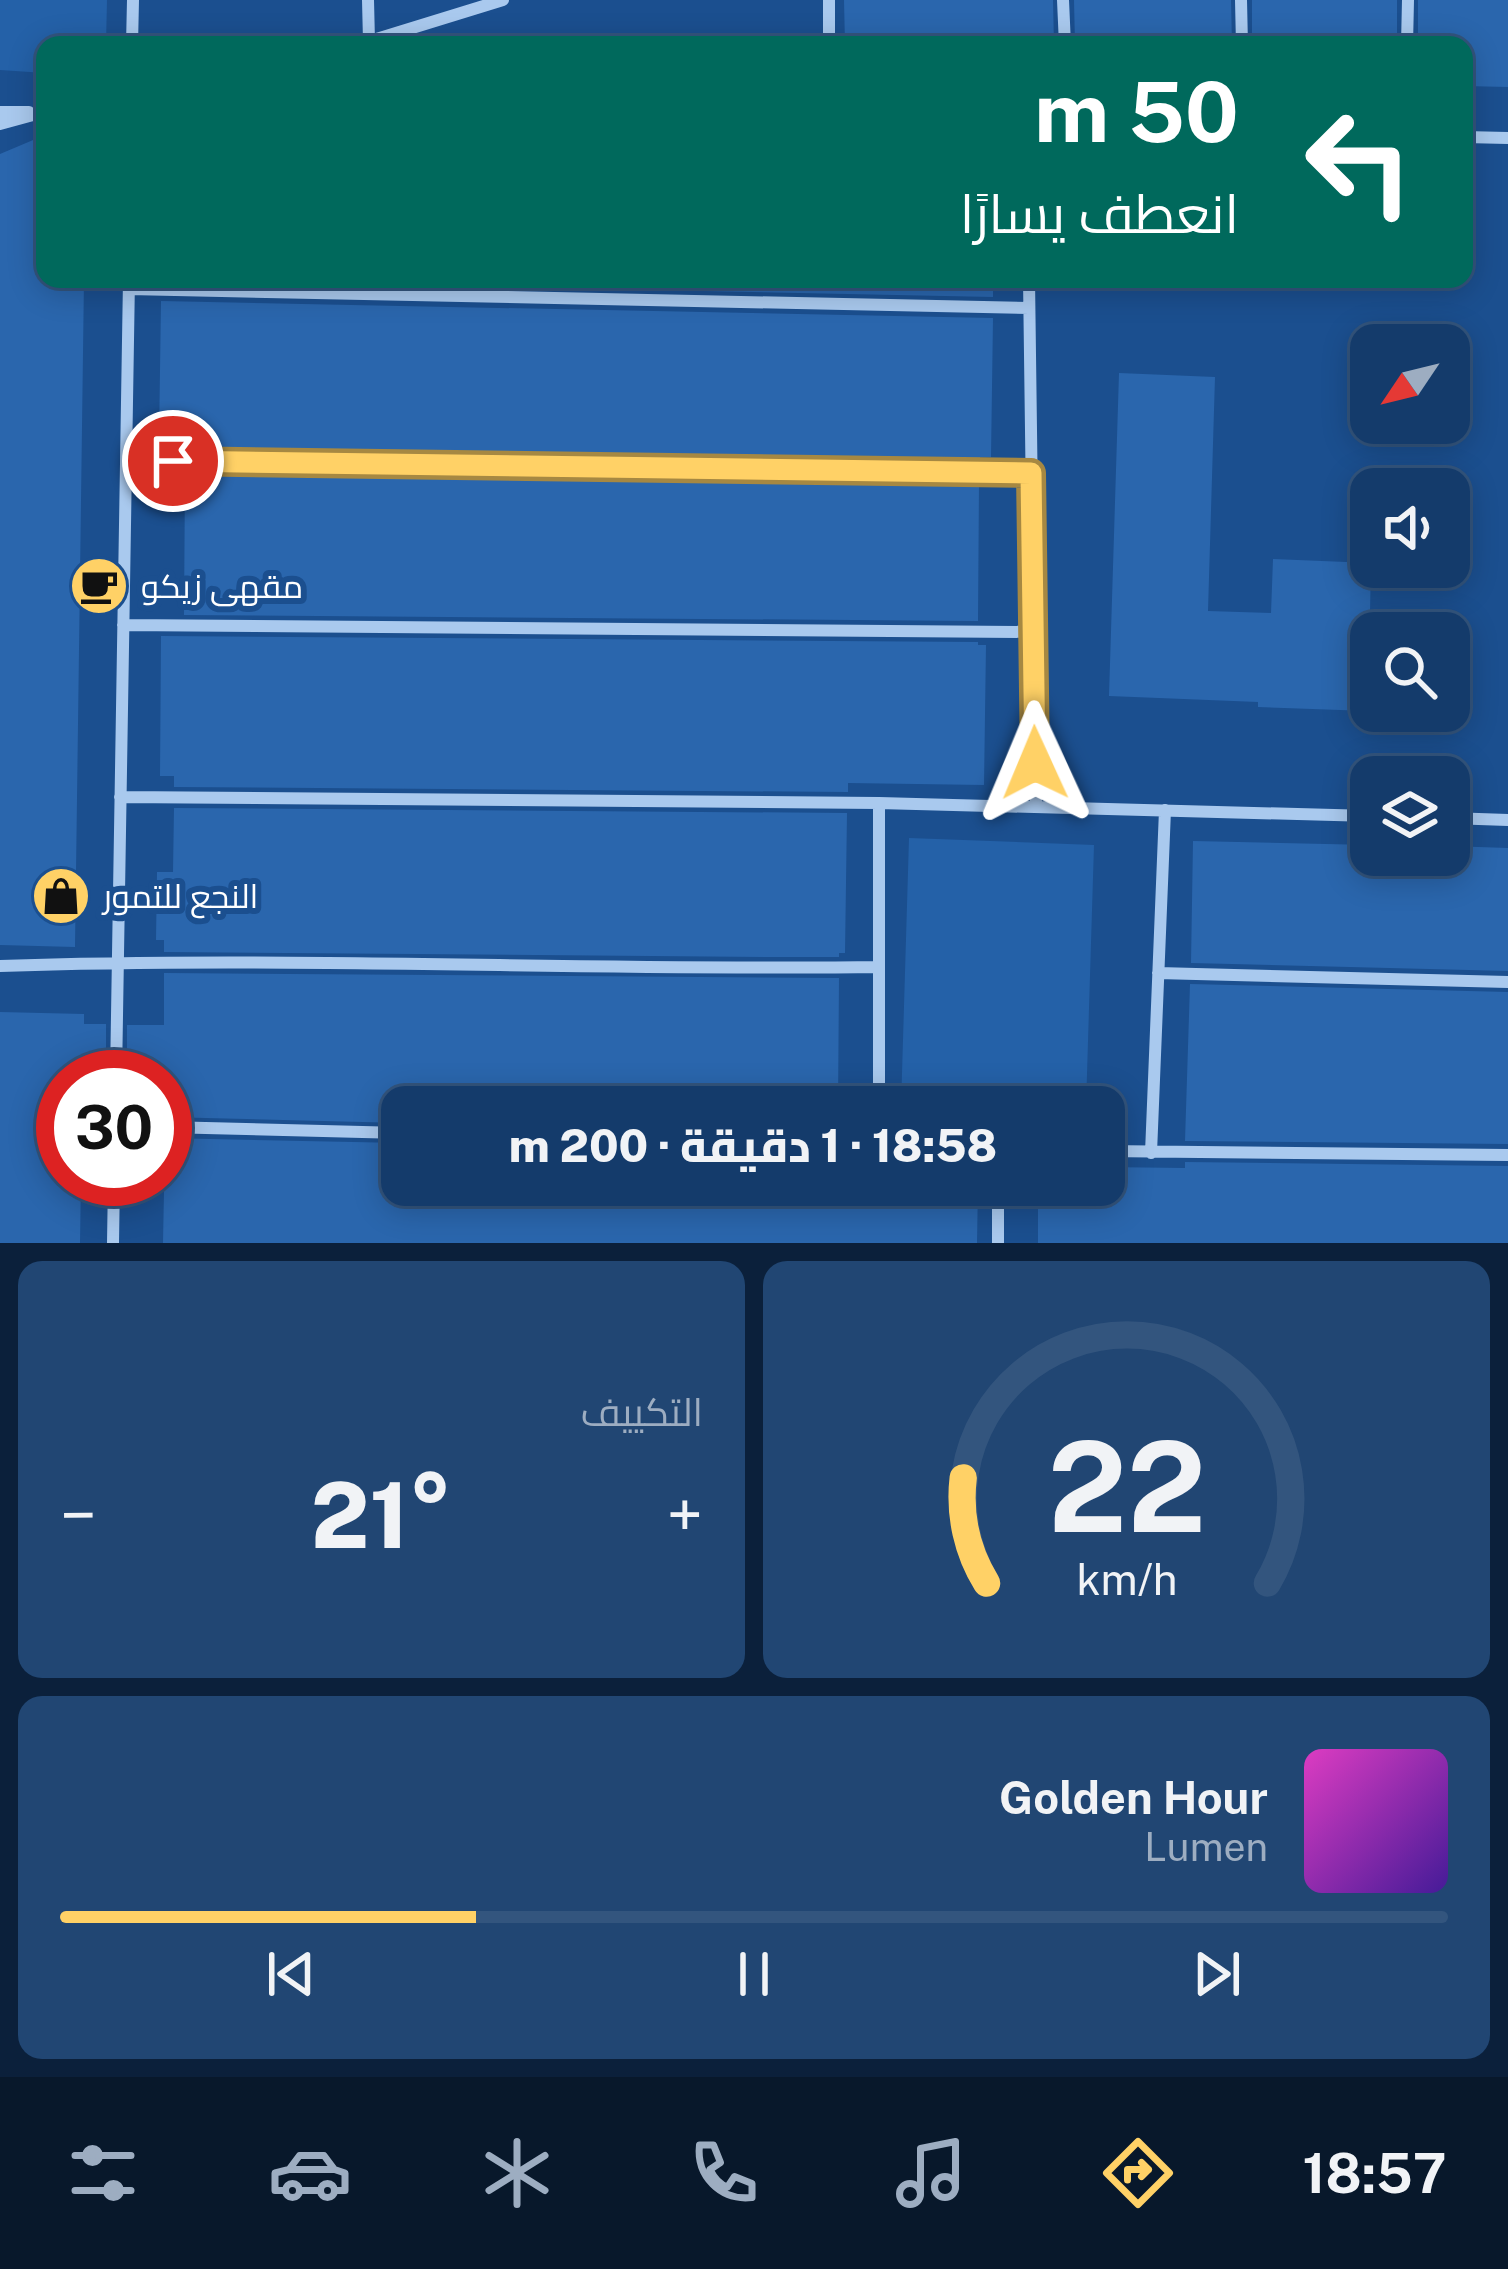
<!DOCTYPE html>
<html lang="ar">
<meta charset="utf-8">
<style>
:root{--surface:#143b6b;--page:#214673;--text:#f1f3f6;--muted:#9dadc1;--line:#33557e;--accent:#ffd166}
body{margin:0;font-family:"Public Sans",Cairo,sans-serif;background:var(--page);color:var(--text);direction:rtl;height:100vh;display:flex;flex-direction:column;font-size:45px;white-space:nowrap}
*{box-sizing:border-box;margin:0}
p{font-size:39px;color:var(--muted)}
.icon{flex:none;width:66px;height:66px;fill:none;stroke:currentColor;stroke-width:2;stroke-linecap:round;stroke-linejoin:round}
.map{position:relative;height:1243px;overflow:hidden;direction:ltr}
.details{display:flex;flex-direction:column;gap:18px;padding:18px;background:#0b203b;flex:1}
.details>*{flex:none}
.hud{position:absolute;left:36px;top:36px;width:1437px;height:252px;border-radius:24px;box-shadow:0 6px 30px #0003,0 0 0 3px var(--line);direction:rtl;background:#00695c;color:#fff;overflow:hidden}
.needle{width:78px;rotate:235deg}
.fabs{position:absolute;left:1350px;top:324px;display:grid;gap:24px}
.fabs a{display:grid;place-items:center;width:120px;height:120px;border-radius:24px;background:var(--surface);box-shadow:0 6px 30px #0003,0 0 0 3px var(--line);font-size:60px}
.speed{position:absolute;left:36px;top:1050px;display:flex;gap:24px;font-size:60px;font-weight:700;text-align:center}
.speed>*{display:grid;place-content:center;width:156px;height:156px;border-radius:50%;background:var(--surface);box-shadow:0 6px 30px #0003,0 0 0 3px var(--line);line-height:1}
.speed .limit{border:18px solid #d22;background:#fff;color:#111}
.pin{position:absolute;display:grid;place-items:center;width:102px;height:102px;color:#fff;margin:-51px;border:6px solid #fff;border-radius:50%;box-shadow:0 3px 12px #0007}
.me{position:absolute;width:132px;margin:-66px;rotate:359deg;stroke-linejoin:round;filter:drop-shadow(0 0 9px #0008)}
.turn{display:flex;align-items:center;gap:42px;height:252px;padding:0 36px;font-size:54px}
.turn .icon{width:156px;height:156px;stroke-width:2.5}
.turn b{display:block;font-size:84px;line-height:102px}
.big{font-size:90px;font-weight:800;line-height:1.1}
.details .tile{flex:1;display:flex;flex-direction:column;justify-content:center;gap:18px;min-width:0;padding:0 42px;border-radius:24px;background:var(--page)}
.details .dial{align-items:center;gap:0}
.dial svg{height:312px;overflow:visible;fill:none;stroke:var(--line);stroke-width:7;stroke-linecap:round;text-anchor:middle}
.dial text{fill:var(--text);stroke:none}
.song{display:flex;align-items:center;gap:36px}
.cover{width:144px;height:144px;border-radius:18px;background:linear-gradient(135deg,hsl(310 70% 55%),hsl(260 70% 35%))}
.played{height:12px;border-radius:6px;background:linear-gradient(90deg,var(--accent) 30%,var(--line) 30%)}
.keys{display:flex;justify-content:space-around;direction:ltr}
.heat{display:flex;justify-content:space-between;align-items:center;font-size:66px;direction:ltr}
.details .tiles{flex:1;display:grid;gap:18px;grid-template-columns:1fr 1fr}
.tile:last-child{grid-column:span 2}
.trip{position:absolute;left:381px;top:1086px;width:744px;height:120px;border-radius:24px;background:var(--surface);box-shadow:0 6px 30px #0003,0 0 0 3px var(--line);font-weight:800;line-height:120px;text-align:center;direction:rtl}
.dock{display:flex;height:192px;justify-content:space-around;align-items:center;background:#08182b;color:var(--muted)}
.dock .icon{width:84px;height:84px}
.dock .selected{color:var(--accent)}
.dock b{font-size:54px;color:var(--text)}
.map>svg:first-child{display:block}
.green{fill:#2461a8}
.building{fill:#2a66ad}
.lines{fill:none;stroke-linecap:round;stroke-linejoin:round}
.minor{stroke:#a9c9ee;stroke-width:12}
.route-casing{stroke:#a68842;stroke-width:30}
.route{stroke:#ffd166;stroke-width:21}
.labels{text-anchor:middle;stroke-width:12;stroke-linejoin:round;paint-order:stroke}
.poi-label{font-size:33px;fill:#fff;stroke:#1b4f8f;text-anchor:start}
</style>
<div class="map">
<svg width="1508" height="1243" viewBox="0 0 1508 1243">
<rect width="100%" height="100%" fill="#1b4f8f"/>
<path class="green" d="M0,0H107L106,45H45V73L0,70Z
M909,838L1094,845L1086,1107H901Z"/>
<path class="building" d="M844,0H1053L1054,45H845Z
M1074,0H1231L1232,45H1075Z
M1252,0H1397V45H1252Z
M1418,0H1508V87L1464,86V45H1418Z
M45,135V279H84L75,947L0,945V154Z
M321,279H993V297L321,283Z
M161,301L993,318L991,457H980V462L185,450V440L159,439Z
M1119,373L1215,377L1208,611L1271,613L1273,559L1371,563L1368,711L1258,707V702L1109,696Z
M185,471L979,483L978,621L184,615Z
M161,636L978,642V645H986L984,785L848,783V792L174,787V776H160Z
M174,808L847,813L845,953H839V957H769L164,952V940H156L157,872H173Z
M1193,841L1371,845V855H1449V846L1508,848V971L1191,963Z
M164,973L839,978L838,1107H402V1123L165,1117V1077H127V1025H164Z
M1190,984L1508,992V1144L1185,1141Z
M0,1012L84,1014V1024H106V1077H63V1179H81L80,1243H0Z
M165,1138L402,1143V1185H978L977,1243H163Z
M1185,1162L1508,1166V1243H1038V1185H1104V1167L1185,1168Z"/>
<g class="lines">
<path class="minor" d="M368,0L369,41
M829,0V45
M1063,0L1065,45
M1241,0L1242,45
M132,45L133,0
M357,45L503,0
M1407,45L1408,0
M0,112H29
M0,124L44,112
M1464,137L1508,138
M1029,279L1036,807
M129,289L1029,308
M126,460L1031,473
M123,625L1033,632
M120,797L879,803L1371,816
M879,803V1107
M1449,818L1508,820
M0,966C293,956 586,971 879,967
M1158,973L1508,982
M116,1077L129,279
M165,1127L402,1133
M1104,1151L1508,1155
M1151,1153L1165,810
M998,1185V1243
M113,1243L114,1179"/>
</g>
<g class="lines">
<g class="route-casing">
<path id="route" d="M173,461L1031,473L1035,763"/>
</g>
<use href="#route" class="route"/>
</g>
<defs>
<g id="cafe-disc" transform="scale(3)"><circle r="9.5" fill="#ffd166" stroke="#1b4f8f"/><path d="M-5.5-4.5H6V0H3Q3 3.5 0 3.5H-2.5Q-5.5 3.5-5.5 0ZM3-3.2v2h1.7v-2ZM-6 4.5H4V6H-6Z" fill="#111"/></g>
<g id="shop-disc" transform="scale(3)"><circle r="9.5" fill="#ffd166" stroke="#1b4f8f"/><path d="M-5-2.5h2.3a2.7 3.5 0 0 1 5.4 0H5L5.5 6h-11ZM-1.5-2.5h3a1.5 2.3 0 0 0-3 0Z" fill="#111"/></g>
</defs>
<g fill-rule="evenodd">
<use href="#cafe-disc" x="99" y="586"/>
<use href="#shop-disc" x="61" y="896"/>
</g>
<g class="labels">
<g class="poi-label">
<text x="141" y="598">مقهى زيكو</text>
<text x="103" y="908">النجع للتمور</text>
</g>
</g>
</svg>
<div class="fabs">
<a><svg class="needle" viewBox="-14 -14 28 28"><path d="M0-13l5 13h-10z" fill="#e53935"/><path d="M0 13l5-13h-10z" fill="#9dadc1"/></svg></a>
<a><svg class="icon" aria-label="sound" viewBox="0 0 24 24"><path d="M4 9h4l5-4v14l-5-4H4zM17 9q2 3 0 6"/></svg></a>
<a><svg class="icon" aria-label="search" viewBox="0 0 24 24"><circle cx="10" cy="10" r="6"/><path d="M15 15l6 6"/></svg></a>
<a><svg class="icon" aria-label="layers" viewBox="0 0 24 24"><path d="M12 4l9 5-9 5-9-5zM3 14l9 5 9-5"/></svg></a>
</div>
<div class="speed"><div class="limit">30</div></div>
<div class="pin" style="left:173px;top:461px;background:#d93025"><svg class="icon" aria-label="arrive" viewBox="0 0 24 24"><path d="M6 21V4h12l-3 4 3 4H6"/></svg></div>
<svg class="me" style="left:1035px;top:763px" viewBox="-20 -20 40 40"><path d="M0-17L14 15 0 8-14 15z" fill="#ffd166" stroke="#fff" stroke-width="4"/></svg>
<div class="trip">18:58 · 1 دقيقة · 200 m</div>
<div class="hud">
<div class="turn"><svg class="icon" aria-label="left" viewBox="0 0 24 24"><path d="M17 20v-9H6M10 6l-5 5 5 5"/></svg><div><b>50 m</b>انعطف يسارًا</div></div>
</div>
</div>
<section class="details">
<div class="tiles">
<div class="tile dial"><svg viewBox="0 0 100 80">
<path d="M14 69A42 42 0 1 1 86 69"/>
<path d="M14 69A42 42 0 0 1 8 42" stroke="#ffd166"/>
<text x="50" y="56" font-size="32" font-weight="700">22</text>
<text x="50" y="72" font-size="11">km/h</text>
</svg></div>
<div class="tile"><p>التكييف</p>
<div class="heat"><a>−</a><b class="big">21°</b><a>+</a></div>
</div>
<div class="tile">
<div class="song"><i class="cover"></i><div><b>Golden Hour</b><p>Lumen</p></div></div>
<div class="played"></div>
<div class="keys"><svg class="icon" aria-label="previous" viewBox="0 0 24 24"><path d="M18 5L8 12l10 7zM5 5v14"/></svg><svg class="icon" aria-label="pause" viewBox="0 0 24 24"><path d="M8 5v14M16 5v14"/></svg><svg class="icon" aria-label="next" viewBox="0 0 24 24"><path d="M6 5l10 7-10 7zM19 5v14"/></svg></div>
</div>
</div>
</section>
<nav class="dock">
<b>18:57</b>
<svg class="icon selected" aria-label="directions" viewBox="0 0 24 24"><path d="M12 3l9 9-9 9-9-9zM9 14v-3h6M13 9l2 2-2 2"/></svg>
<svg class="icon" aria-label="music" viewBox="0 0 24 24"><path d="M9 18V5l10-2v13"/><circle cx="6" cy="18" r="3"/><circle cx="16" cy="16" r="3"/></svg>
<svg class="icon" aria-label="phone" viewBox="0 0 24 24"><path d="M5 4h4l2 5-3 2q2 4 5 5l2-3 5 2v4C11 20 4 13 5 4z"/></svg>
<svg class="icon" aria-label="climate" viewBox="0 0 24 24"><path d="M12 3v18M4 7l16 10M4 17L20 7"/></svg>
<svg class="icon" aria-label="car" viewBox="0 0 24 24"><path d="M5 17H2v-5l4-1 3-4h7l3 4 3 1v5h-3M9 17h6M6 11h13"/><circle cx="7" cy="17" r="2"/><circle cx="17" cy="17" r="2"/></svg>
<svg class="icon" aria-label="filters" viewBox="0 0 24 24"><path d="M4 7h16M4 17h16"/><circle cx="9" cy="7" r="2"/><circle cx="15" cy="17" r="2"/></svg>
</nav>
